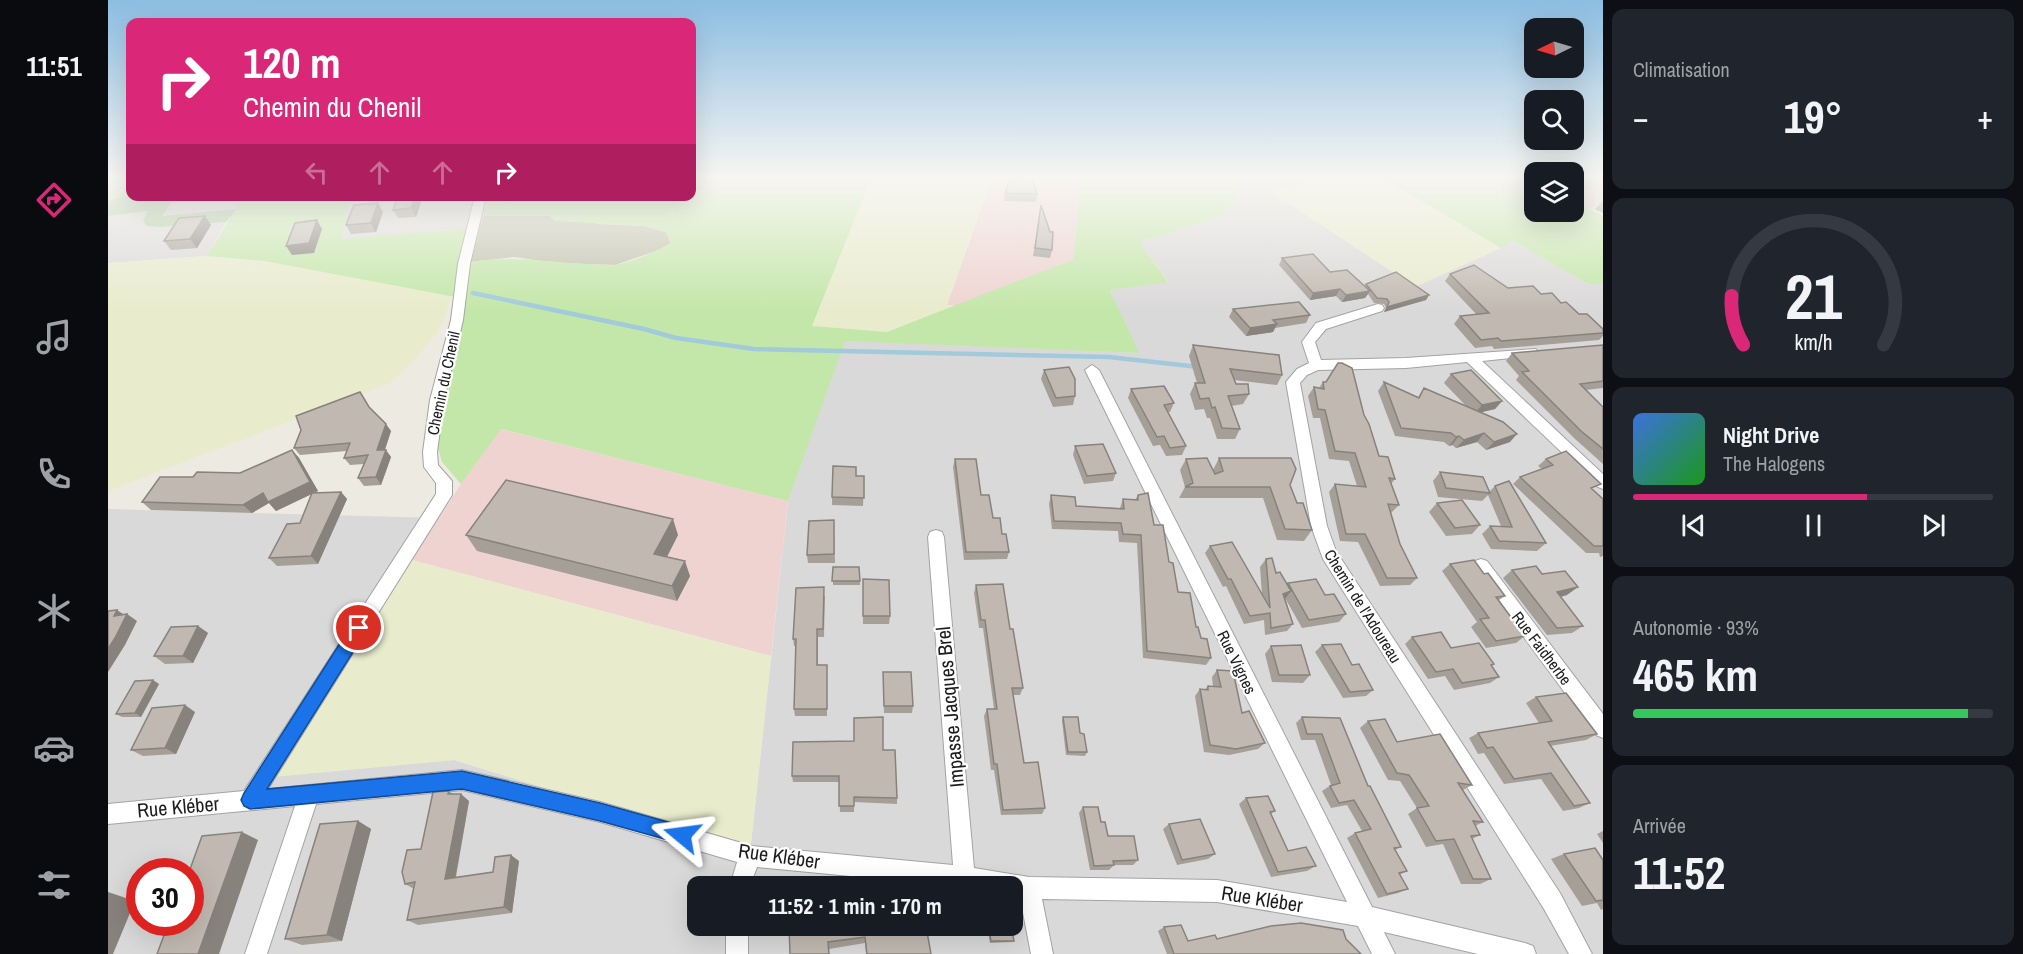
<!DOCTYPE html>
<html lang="fr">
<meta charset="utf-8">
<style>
:root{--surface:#171b24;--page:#20242c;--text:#f1f3f6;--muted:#9ea1a6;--line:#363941;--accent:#db2777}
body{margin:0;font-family:"Archivo Narrow",sans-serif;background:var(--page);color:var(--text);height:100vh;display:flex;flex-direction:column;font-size:22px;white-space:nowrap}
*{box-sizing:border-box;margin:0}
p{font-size:20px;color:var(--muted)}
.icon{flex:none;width:33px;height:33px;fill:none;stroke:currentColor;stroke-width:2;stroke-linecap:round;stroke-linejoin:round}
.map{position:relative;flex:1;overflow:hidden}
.sheet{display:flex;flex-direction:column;gap:9px;padding:9px;background:#0d0f14;width:420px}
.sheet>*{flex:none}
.hud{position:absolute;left:18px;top:18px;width:570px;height:183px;border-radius:12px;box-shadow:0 6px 24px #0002;background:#db2777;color:#fff;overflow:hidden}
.needle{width:39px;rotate:265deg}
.tools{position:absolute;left:1416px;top:18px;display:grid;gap:12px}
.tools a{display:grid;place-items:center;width:60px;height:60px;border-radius:12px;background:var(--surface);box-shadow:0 6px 24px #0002;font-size:30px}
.speed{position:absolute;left:18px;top:858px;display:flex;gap:12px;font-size:30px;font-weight:700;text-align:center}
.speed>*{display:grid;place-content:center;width:78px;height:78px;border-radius:50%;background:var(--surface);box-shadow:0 6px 24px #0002;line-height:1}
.speed .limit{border:9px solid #d22;background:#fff;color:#111}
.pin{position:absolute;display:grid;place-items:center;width:51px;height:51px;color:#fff;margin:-26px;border:3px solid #fff;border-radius:50%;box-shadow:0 2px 6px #0007}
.me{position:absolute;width:66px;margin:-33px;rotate:286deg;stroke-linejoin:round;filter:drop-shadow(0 0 4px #0008)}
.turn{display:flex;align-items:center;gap:21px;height:126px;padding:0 18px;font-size:27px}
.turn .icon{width:78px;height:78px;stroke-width:2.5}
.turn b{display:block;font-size:42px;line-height:51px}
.lanes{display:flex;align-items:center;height:57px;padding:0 18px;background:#0003;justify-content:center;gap:30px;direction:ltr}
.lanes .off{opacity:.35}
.big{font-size:45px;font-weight:800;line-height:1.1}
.sheet .card{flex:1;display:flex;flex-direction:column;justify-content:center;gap:9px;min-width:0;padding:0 21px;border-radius:12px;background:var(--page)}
.sheet .dial{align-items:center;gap:0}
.dial svg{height:156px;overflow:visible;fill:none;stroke:var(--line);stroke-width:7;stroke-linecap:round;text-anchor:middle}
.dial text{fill:var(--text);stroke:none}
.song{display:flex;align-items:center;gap:18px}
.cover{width:72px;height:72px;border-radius:9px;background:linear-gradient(135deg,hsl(220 70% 55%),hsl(120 70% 35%))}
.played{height:6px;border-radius:3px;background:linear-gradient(90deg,var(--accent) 65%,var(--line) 65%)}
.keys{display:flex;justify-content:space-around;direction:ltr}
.heat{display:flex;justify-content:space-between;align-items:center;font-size:33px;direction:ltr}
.charge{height:9px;border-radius:4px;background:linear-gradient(90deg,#34c759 93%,var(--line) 0)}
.trip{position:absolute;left:579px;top:876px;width:336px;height:60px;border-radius:12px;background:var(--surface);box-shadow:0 6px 24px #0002;font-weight:800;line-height:60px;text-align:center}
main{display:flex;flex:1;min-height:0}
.tabs{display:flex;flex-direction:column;width:108px;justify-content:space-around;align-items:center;background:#090b0e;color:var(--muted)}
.tabs .icon{width:42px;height:42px}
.tabs .on{color:var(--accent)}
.tabs b{font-size:27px;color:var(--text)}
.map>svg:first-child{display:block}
.residential{fill:#dad9d9;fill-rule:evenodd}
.commercial{fill:#eed3d0}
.construction{fill:#c0c1ad}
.farmland{fill:#e8eccc}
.grass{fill:#c3e7a8}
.forest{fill:#a4cb97}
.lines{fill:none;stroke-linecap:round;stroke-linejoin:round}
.stream{stroke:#a2cada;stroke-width:4.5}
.street-casing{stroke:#a3a3a3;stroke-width:2}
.street{fill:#fff;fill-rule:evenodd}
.wall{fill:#a69f98}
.shaded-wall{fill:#87827c}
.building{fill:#c1b9b1;stroke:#87827c;stroke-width:1.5}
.route{fill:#1a73e8;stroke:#114b97;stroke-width:1.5}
.labels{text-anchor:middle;stroke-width:4.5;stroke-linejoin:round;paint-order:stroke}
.street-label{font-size:16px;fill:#1c1c1c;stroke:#fff}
.near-street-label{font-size:20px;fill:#1c1c1c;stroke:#fff}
</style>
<main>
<nav class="tabs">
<b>11:51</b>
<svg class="icon on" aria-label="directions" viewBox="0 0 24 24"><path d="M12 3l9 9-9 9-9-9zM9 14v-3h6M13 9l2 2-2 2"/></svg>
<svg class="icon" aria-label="music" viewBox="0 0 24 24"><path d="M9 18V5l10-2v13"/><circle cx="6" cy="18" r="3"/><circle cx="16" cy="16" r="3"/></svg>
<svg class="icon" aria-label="phone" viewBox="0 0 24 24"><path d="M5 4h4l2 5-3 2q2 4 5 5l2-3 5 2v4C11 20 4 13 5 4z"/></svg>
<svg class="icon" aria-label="climate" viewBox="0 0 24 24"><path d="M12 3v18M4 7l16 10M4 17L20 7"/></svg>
<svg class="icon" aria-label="car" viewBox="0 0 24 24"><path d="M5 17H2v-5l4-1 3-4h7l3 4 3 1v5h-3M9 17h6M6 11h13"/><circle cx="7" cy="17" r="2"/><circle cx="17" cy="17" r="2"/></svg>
<svg class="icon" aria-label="filters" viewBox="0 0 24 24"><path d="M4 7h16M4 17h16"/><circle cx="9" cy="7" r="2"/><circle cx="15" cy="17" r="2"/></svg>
</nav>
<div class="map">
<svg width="1495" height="954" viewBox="0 0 1495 954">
<rect width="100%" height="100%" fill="#edeae1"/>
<path class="residential" d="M1135,178H1203L1166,192L1393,248L1405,241L1480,284H1495V954H0V509L332,518L167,776L346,760L499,807L643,844L681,493L737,340L1030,353L1002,290L1060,281L1032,242L1110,217L1126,203ZM32,872H82V922H32ZM590,886H904V926H590Z
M67,197H145L134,198L129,209L54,216Z
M244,197H379L372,228L232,240Z
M41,211L52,227L118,222L99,256L0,263V216Z"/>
<path class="commercial" d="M884,178H972L966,259L850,306L839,305Z
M1466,178H1495V203L1481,209L1466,201Z
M392,429L680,501L663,656L304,560L353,484Z"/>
<path class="construction" d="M375,216H441L494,224L536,226L558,232L563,243L551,250L507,265L448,263L406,257L362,262Z"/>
<path class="farmland" d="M763,178H884L839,305L850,306L779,332L704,326Z
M1203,178H1275L1393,248L1307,287L1165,193Z
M99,256L157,261L343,296L338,315L329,333L308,358L282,383L0,491V263Z
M304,560L663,656L643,844L499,807L346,760L166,777Z"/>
<path class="grass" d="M0,178H22V194L0,201Z
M584,178H763L704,326L779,332L966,259L972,178H1135L1126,203L1110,217L1032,242L1060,282L1002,290L1031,353L737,341L680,501L393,429L353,484L334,462L329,445L358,299L157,261L99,256L134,198L244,196L233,239L372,228L363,262C403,255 439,262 479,264C487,264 498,266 506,265C525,262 547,252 563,243L558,232L536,226L447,221L441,216H375L379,197L584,196Z
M1275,178H1424L1426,180V212H1466V201L1495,216V284H1480L1405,241L1393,248Z"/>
<path class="forest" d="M22,194V196L67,197L54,216L129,209L118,222L52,227L39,226L35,221L40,211L0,216V201Z"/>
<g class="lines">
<path class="stream" d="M365,293L536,329L568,338L646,349L1001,357L1091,367"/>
<g class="street-casing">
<path id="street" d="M367,196H378L362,264L355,320L336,400L329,452L330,465L344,481V495L160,789L354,770L492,802L644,846L845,865L820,537L822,532L828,530L834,532L836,537L866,868L921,877L1109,880L1239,902L977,370L984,365L991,370L1264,907L1417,943L1425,946L1428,954H1370L1276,932L1287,954H1264L1250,926L1109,902L934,899L945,954H923L912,897L904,896V886H846L649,867L642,886H622L629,862L492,822L354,790L208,804L159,954H137L187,806L0,824V804L136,791L328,494V483L316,467L315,452L322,400L343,320L350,264Z
M1270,304L1274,305L1276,308L1274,311L1218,329L1207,342L1213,360L1298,358L1428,349L1430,352L1428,355L1423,356L1374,361L1495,474V489L1490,487L1359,362L1298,368L1210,370L1199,375L1192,383L1219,526L1228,551L1452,893L1484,954H1461L1436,909L1215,559L1203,526L1178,382L1189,369L1201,363L1194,342L1208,323Z
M1373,559L1379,561L1495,714V738L1488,735L1367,571L1365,566L1367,561Z
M618,926H640V954H618Z"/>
</g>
<use href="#street" class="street"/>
</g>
<path class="wall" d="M897,193L929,194L928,202L896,201Z
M315,196L308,217L290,218L285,210Z
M1495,201V213L1487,209Z
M933,205L944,250L942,258L925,256Z
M275,212L268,232L243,234L238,225Z
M97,216L103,225L89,248L63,250L56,241Z
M1174,258L1222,272L1256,286L1258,284L1321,295L1318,300L1276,312L1278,307L1276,304L1266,303L1260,294L1257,298L1234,302L1228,296L1202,300L1171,265Z
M1342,274L1400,288L1433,294L1453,303L1495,329V336L1491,340L1386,349L1384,346L1367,348L1346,324L1352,316L1369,315L1337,281Z
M1125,309L1202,315L1198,323L1167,328L1165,332L1138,336L1121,317Z
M1085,345L1174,375L1169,385L1126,380L1128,384L1141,394L1135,404L1123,406L1132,429L1127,439H1109L1102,418H1099L1096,409L1087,410L1082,394L1087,383H1089L1081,356Z
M1495,345V388L1478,390L1495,407V464L1466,438L1408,380L1411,376L1398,361L1404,353Z
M936,370L967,396L965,405L945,407L933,379Z
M1343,374L1394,401L1387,409L1373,412L1402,442L1378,450L1369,442L1348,448L1344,445L1341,446L1336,442L1287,436L1270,391L1276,382L1310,397L1316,388L1359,407L1336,383Z
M1215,382L1256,415L1271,456L1287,479L1283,484L1291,505L1283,513L1292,544L1309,578L1302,585L1272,586L1250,542L1232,541L1221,492L1227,484L1249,486L1241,461L1221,459L1212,418H1205L1200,396L1206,387L1211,388Z
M1023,389L1066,403L1062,412H1060L1078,446L1074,455L1058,456L1052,445L1045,446L1020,398Z
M257,399L262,409L283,431L277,450L283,457L273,485L256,486L250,478L256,464L242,465L236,458L239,451L192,455L186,448Z
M967,446L1008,473L1005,481L976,484L965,455Z
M184,450L191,458L210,491L168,511L161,503L144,513L43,510L34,502L85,477L132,473Z
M1111,458L1182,485L1189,503L1204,530L1196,541L1169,540L1155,498H1071L1077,487L1072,470L1078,459L1105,470Z
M847,459L873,495L894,534L901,552L899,559L856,560L845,467Z
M1438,459L1485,490L1495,499V556L1492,557L1491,553H1478L1405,484L1412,477L1434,469L1430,466Z
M1332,472L1381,492L1387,486L1438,543L1429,551L1383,549L1374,534L1382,526H1393L1380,495L1374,501L1330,497L1325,481Z
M748,476H756L755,506L724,505V497Z
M233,492L239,499L210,564L169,566L161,558L192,523Z
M943,495L968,506L1012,508L1015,499L1027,500L1030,495L1046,525L1061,562L1070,592L1103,658L1098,665L1035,658L1029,543L1011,542L1010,531L944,529L941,504Z
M1329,503L1372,525L1364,534L1338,536L1321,512Z
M726,520L727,563H700L699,555Z
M358,535H570L559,557L582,576L569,601L369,551Z
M1102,546L1154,595L1152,567L1158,559L1179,584L1180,583L1217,595L1238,614L1231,622L1194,628L1177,598L1185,624L1179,631L1157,635L1156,620L1136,624L1118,586L1115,587L1097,553Z
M1342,564L1376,574L1397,596L1391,600L1417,636L1408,643L1378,648L1363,627L1369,622L1334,571Z
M725,567H751L752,585H725Z
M1404,570L1434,574L1459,595L1453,597L1475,626L1464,633L1439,635L1395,578Z
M755,579L782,616L781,624H755Z
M868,585L902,629L915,688L912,695H905L916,763L937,808L934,814L893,815L886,770H883L876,716L879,709H886L875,628H871L866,593Z
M717,595L716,637H710V665H719V716H687L686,709L688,646H686L685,639Z
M90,626L100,633L85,663L57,664L46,656Z
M1304,637L1343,648L1386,664L1383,666L1391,677L1382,683L1346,690L1337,676L1320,679L1297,644Z
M1214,645L1244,665L1265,690L1258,696L1235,698L1207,652Z
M1163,646L1202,675L1195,683L1164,682L1157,654Z
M1109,670L1134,713L1157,743L1150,749L1121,755L1096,752L1087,696L1092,689H1097L1100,686H1105L1104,677Z
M775,672L805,706L804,713H776Z
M51,684L33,717H14L8,714Z
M1428,697L1489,734L1478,740L1442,746L1482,803L1471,808L1455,811L1433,779L1396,784L1376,753L1370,754L1361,738L1370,733L1431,723L1418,703Z
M87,712L68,754L35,756L23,750Z
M955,717L972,733L979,752L977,756L958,755L954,721Z
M1194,717L1232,718L1260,786L1293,847L1287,850L1299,871L1291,875L1300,889L1290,893L1270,898L1239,838L1247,833L1254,831L1239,805L1223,808L1214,791L1223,785L1207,740H1193L1188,723Z
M1260,721L1289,742L1364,785L1355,790L1375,822L1367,826L1372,835L1364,839L1383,879L1372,884H1353L1335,844L1318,847L1300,814L1309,808L1292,781L1280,780L1252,728Z
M775,750L789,798V804L746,802V812H732L731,782H685L684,776Z
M341,791L345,794L361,801L348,877L385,872L411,861L404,913L310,925L299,920L306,889L297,884Z
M1138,798L1167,811L1163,814L1180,851L1208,866L1199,871L1163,877L1131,804Z
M975,807L993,822L1000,836L1030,860L1025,865H1006L1001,870H982L971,813Z
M250,821L263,829L234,941L194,945L177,939Z
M1061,824L1107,854L1100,859L1069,865L1055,829Z
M1495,831V843L1489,834Z
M1456,854L1495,860V909L1493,910L1489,903L1474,906L1443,859Z
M681,926H818L823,954H758L757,943L721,949Z
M879,926H903L906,941L905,942L882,943Z
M1056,927L1080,941L1109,939H1238L1253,954H1059L1050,931Z"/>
<path class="shaded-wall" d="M109,196H137L111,200Z
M308,196H315L308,217L303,208Z
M270,203L275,212L268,232L263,223Z
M97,216L103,225L89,248L82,239Z
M209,220L214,229L206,253L184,255L178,246Z
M1232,289L1228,296L1202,300L1205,293Z
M1262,291L1257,298L1234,302L1238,295Z
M1321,295L1318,300L1276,312L1279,307Z
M1169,324L1165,332L1138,336L1142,328Z
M1394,401L1387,409L1366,414L1374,405Z
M278,424L283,431L274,458L269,450Z
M1376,433L1369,442L1348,448L1356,440Z
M1409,434L1402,442L1378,450L1386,442Z
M1351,436L1344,445L1341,446L1348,437Z
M184,450L191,458L210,491L168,511L161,503L144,513L135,505Z
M278,450L283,457L273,485L268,477Z
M233,492L239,499L210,564L203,556Z
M565,519L570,535L552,570L546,554Z
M577,561L582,576L569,601L564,586Z
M1470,587L1459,595L1439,600L1449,592Z
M1183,591L1177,599L1175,594Z
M9,610L18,616L19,614L29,621L17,645L0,672V649L6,616Z
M90,626L100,633L85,663L75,656Z
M45,680L51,684L33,717L27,713Z
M77,705L87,712L68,754L57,748Z
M353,794L361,801L346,885L337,879Z
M250,821L263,829L234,941L219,935Z
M134,832L150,840L111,954H90Z
M403,855L411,861L404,913L396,907Z
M0,892L27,901L5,954H0Z"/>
<path class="building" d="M902,178H924L929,194L897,193Z
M290,196H308L303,208L285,210Z
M270,203L263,223L238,225L246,205Z
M933,205L942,232H945L944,250L927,248Z
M97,216L82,239L56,241L71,218Z
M209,220L201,243L178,246L187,223Z
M1205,254L1222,272L1239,270L1262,291L1238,295L1232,289L1205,293L1174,258Z
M1366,265L1400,288L1425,286L1433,294L1444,293L1453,303L1458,302L1471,314H1479L1495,329V333L1393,341L1390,338L1373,340L1352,316L1381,313L1342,274Z
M1288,272L1321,295L1279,307L1281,302L1279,299L1269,298L1258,284Z
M1191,302L1202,315L1165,320L1169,324L1142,328L1125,309Z
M1085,345L1171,355L1174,375L1122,369L1128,384H1140L1141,394L1120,396L1132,429L1114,428L1107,407L1104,408L1101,398L1092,399L1087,383H1097Z
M1495,345V381L1472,384L1495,407V449L1473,431L1414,372L1421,371L1404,353Z
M1230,363H1234L1244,368L1256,415L1261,424L1271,456L1280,457L1287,479L1281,478L1291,505L1280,504L1292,544L1309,578H1279L1257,534H1238L1227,484L1258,487L1247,453L1227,451L1217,410L1210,409L1206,387L1216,389L1215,382H1218Z
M961,367L967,379V396L948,398L936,370Z
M1363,370L1394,401L1374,405L1343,374Z
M1276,382L1311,398L1316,388L1395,422L1409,434L1386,442L1376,433L1356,440L1351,436L1348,437L1343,433L1293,428Z
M1056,386L1066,403L1056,405L1078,446L1062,448L1056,436L1049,437L1023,389Z
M252,392L261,407L278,424L269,450H278L268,477L250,478L260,455L236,458L242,443L186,448L193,430L188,416Z
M995,444L1008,473L979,476L967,446Z
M184,450L202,482L160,502L155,493L135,505L34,502L52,477H85L89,472L132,473Z
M1458,451L1493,484L1483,488L1495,499V546H1486L1412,477L1445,465L1438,459Z
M1099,458L1107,474L1115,471L1111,458H1183L1188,469L1182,485L1189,503H1195L1204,530L1177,529L1162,487H1077L1085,483L1078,459Z
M847,459H868L873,495H881L885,518H892L894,534H898L901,552H858Z
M725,466L748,467V476H756V498L724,497Z
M1332,472L1375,477L1382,493L1338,488Z
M398,480L565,519L546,554L577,561L564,586L358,535Z
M1401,481L1438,543L1391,541L1382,526L1404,527L1387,486Z
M233,492L203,556L161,558L179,524L192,523L204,493Z
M1040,493L1046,525H1055L1061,562L1065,563L1070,592L1082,593L1088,627H1090L1093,638L1099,639L1103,658L1039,651L1033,535L1015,534L1013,523L946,521L943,495L967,497L968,506L1016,509L1015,499L1030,500V495Z
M1354,500L1372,525L1347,528L1329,503Z
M726,520V554L699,555L701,521Z
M1124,542L1162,608L1158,559L1164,558L1168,573L1172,572L1183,591L1175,594L1185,624L1163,628L1162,613L1142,616L1123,579H1120L1102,546Z
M1366,560L1376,574L1380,573L1397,596L1388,597L1417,636L1388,641L1372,619L1381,618L1342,564Z
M1428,566L1434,574L1457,571L1470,587L1449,592L1475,626L1449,628L1404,570Z
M725,567H751L752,581H724Z
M755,579L781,580L782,616H755Z
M1208,579L1217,595L1226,594L1238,614L1201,620L1180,583Z
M895,584L902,629H905L915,688H904L916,763L930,762L937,808L895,810L889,764H886L879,709H889L877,620H873L868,585Z
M716,587L715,629H709V665H719V709H686L688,639H685L688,588Z
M9,610L6,616L19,614L7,638L0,649V611Z
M90,626L75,656H46L63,627Z
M1333,632L1343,648L1371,643L1386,664L1383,665L1391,677L1354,683L1345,669L1328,672L1304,637Z
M1233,644L1244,665L1251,664L1265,690L1242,692L1214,645Z
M1193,645L1202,675H1171L1163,646Z
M1109,670L1125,671L1134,713L1141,711L1157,743L1128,749L1102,745L1092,689L1100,690V686L1113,687Z
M775,672H803L805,706H776Z
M45,680L27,713L8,714L27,681Z
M1458,693L1489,734L1440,742L1482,803L1466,806L1443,773L1406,779L1385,747L1379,748L1370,733L1444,721L1428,697Z
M77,705L57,748L23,750L44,708Z
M775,717V750H787L789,798L746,797V806H731V776H684L685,742L746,741V718Z
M955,717H970L972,733L976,734L979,752H960Z
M1194,717L1232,718L1260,786H1262L1293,847L1286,848L1299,871L1291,873L1300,889L1279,894L1247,833L1263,829L1246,800L1231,803L1222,786L1232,783L1214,734H1199Z
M1277,719L1289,742L1332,734L1364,785L1350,783L1375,822L1365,821L1372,835L1363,836L1383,879H1365L1346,839L1328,841L1309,808L1321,806L1301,775L1289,773L1260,721Z
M341,791L340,794H353L337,879L385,872L387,857L403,855L396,907L299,920L307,882L297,884L294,872L299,850L313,849L325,792Z
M1160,796L1167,811L1162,812L1180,851L1198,847L1208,866L1170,872L1138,798Z
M975,807H990L993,822H997L1000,836H1026L1030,860L1005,861L1006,865L986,866Z
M1092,819L1107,854L1074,860L1061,824Z
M250,821L219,935L177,939L212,824Z
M134,832L90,954H49L61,922H82V872H81L94,836Z
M1487,848L1495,860V900L1488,901L1456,854Z
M1193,923L1235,930L1238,939L1253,954H1066L1056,927L1073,925L1080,941L1107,935L1109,939L1163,926Z
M681,926H818L823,954H759L757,937L720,942L721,954H682Z
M880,926H903L906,941H883Z"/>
<linearGradient id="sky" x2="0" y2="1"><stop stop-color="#8cbde2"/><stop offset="0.57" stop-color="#f7f6f2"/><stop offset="1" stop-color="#f7f6f2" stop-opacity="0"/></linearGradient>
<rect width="1495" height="312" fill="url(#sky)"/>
<path class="route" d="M251,621L257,623L259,628L257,633L159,789L354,771L492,803L574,826L581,829L584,835L581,842L574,844L492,821L354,789L142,809L136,806L133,800L136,793L245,623Z"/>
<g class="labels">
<g class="street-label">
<text transform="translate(335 383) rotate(-78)" y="6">Chemin du Chenil</text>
<text transform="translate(1255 606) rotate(58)" y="6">Chemin de l'Adoureau</text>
<text transform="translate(1434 648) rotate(53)" y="6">Rue Faidherbe</text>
<text transform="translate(1129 662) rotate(64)" y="6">Rue Vignes</text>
</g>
<g class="near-street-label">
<text transform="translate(842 707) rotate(-95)" y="7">Impasse Jacques Brel</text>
<text transform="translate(70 807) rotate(-5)" y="7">Rue Kléber</text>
<text transform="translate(671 856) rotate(8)" y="7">Rue Kléber</text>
<text transform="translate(1154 899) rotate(9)" y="7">Rue Kléber</text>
</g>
</g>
</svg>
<div class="tools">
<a><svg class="needle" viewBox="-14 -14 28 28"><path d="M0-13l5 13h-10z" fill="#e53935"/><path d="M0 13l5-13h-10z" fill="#9ea1a6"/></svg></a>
<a><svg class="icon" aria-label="search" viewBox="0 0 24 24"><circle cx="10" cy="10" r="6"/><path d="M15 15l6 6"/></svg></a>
<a><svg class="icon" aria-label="layers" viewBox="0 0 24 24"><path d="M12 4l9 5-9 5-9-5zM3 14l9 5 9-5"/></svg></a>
</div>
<div class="speed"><div class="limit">30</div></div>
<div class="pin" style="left:251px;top:628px;background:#d93025"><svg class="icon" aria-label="arrive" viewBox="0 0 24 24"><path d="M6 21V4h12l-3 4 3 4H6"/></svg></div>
<svg class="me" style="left:574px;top:835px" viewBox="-20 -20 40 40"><path d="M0-17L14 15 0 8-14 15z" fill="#1a73e8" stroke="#fff" stroke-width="4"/></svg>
<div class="trip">11:52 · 1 min · 170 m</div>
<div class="hud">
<div class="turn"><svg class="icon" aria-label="right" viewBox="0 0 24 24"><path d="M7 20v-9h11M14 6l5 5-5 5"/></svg><div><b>120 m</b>Chemin du Chenil</div></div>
<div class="lanes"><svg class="icon off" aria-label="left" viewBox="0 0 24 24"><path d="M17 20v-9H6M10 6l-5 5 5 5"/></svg><svg class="icon off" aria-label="ahead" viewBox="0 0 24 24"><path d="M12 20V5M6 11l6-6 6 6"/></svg><svg class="icon off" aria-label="ahead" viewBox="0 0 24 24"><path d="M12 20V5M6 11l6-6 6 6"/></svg><svg class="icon" aria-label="right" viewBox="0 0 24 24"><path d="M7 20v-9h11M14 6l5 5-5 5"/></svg></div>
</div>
</div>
<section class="sheet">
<div class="card"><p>Climatisation</p>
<div class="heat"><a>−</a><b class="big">19°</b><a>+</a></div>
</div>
<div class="card dial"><svg viewBox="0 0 100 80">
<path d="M14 69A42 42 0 1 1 86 69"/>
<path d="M14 69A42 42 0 0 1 8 44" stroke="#db2777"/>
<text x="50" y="56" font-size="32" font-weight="700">21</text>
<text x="50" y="72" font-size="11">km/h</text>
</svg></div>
<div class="card">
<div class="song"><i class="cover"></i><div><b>Night Drive</b><p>The Halogens</p></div></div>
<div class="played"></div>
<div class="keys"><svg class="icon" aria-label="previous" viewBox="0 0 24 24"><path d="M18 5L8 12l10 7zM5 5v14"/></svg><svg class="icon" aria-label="pause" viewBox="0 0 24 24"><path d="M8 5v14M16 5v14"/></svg><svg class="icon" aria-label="next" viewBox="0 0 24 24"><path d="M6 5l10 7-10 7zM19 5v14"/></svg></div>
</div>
<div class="card"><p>Autonomie · 93%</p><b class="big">465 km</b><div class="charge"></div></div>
<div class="card"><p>Arrivée</p><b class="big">11:52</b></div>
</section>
</main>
